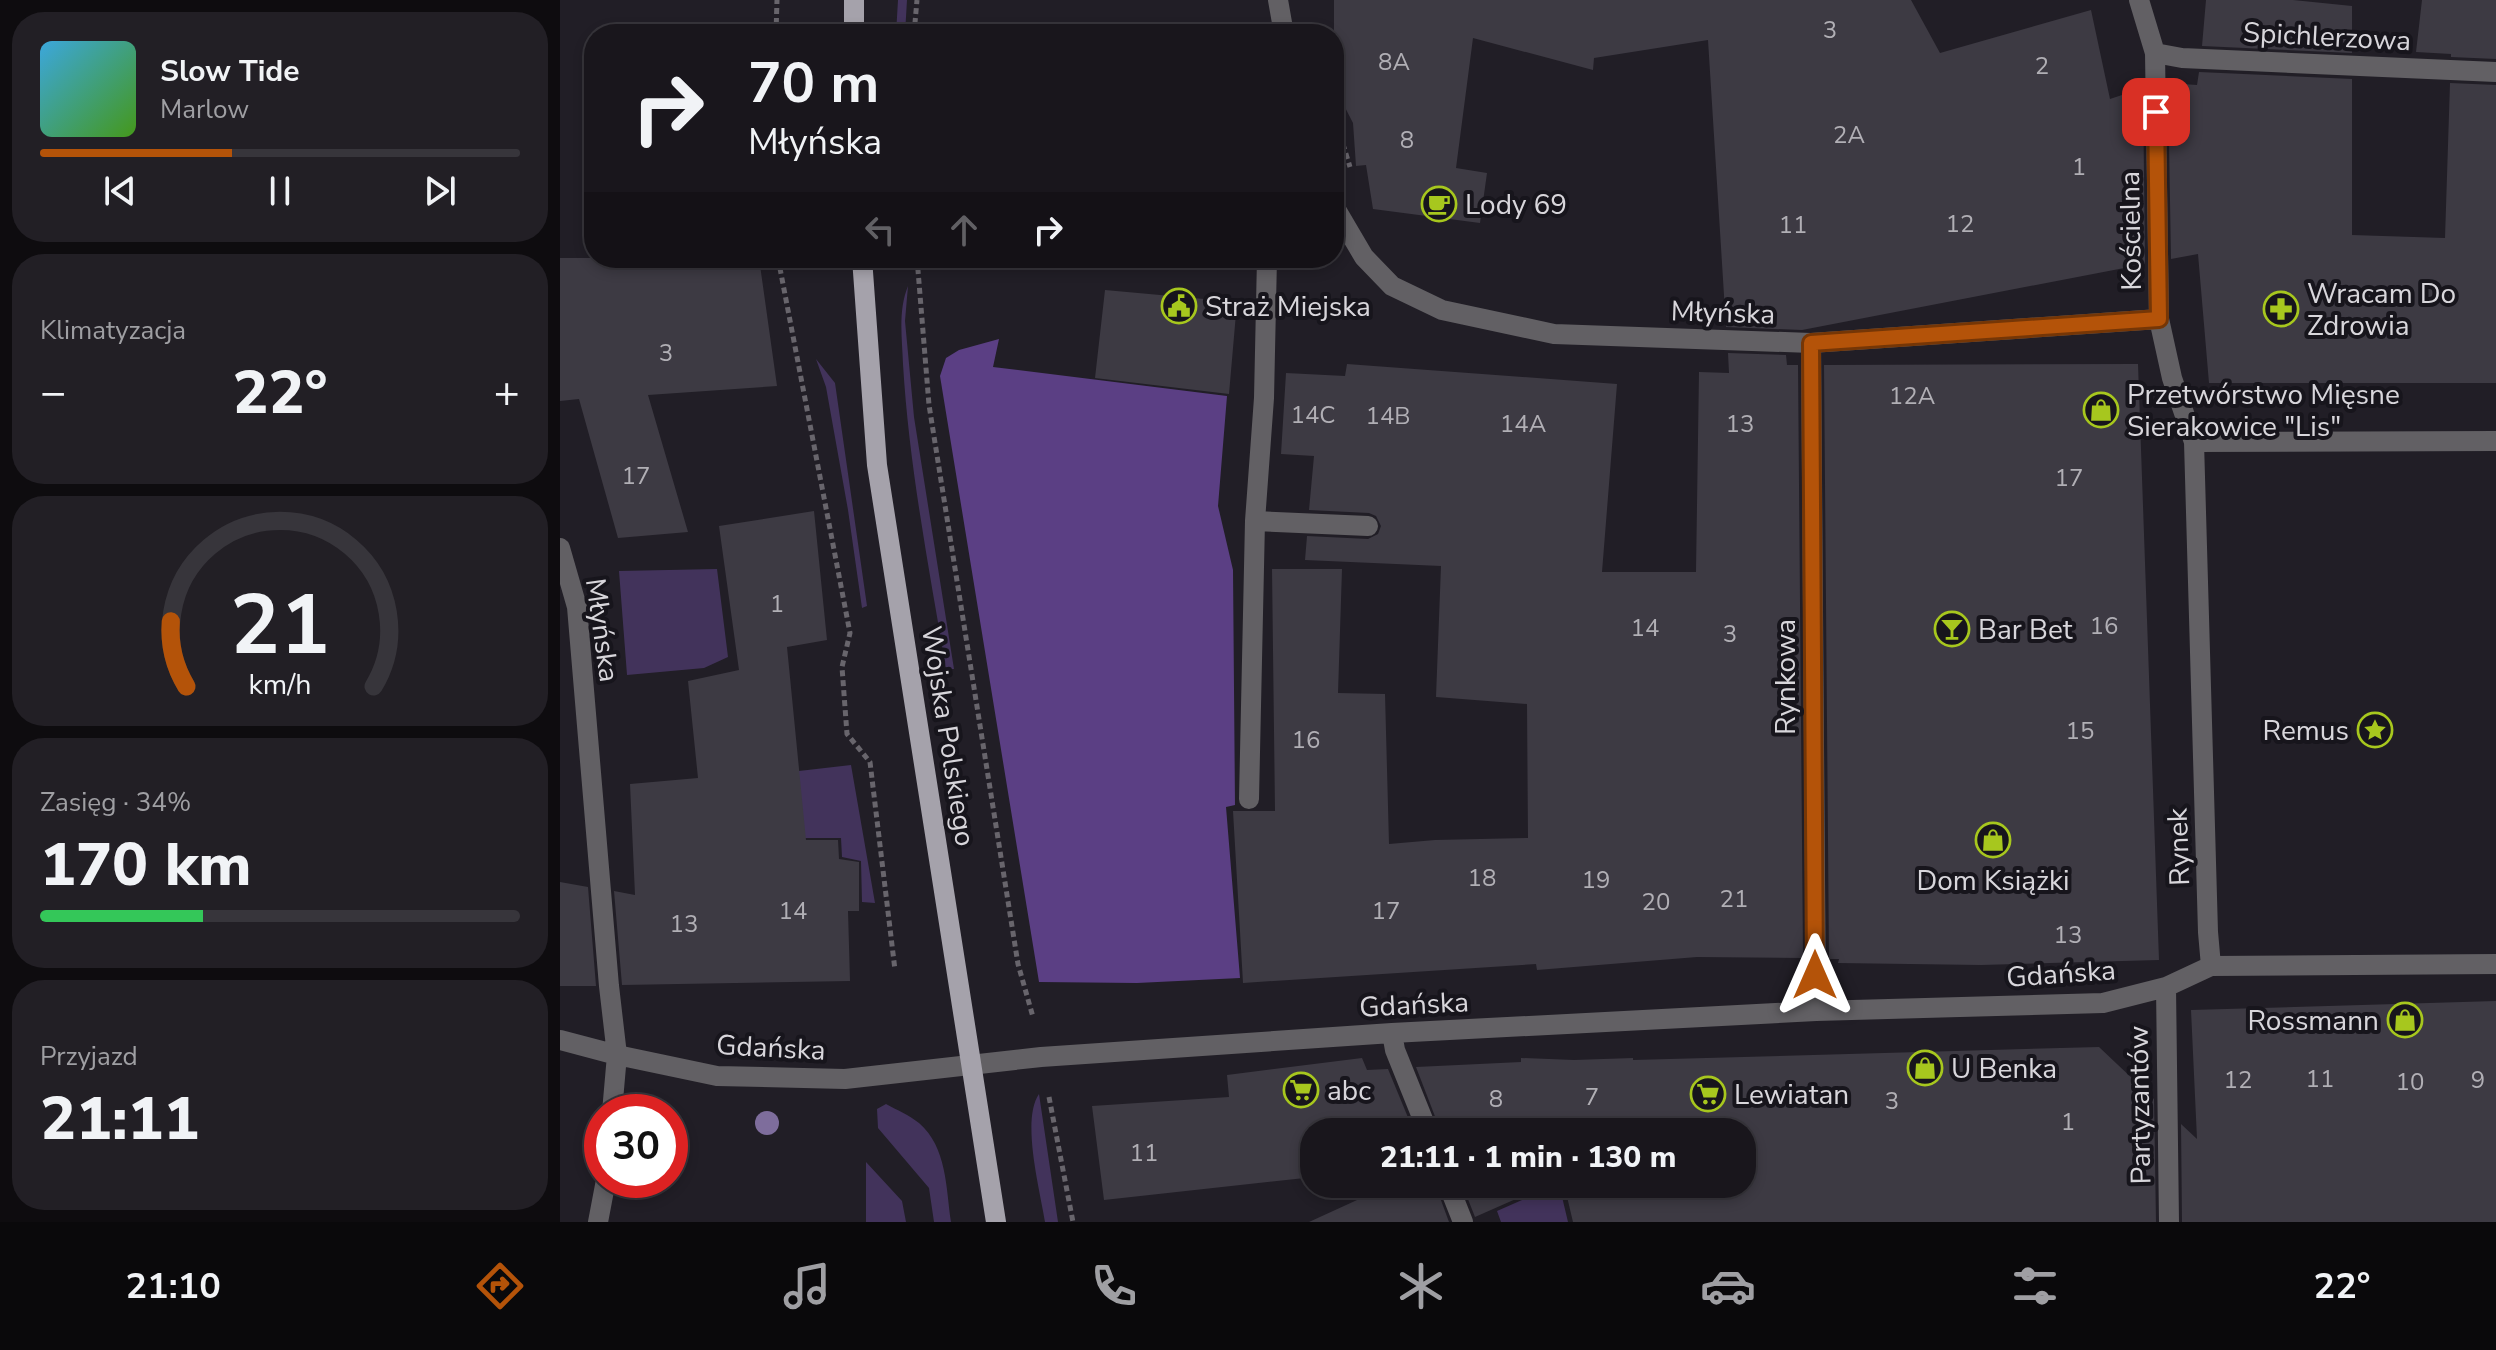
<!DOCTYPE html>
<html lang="pl">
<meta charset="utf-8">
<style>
:root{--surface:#19161c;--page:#221f25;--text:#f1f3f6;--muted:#9f9fa3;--line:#37353b;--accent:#b45309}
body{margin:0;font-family:"Nunito Sans",sans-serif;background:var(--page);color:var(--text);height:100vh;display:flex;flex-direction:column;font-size:30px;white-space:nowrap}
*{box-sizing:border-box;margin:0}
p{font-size:26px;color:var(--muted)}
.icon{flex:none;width:44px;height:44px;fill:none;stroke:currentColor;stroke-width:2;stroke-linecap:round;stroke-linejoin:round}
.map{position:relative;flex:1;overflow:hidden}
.details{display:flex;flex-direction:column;gap:12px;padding:12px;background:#0e0c0f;width:560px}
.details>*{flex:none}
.guide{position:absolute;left:24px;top:24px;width:760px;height:244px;border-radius:32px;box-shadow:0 4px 12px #0003,0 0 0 2px var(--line);background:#19161c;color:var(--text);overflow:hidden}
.speed{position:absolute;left:24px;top:1094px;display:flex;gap:16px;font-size:40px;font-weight:700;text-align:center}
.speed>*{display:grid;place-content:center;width:104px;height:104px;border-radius:50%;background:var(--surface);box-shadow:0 4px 12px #0003,0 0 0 2px var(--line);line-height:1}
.speed .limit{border:12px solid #d22;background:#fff;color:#111}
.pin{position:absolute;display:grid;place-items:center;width:68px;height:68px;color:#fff;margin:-34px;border-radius:16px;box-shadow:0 4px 12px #0006}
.me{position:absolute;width:88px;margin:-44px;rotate:0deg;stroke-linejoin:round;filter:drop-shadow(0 0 6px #0008)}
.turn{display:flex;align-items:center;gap:28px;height:168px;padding:0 32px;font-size:36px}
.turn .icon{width:104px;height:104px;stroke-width:2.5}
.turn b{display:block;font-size:56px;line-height:68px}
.lanes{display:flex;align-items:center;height:76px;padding:0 32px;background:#0003;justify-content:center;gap:40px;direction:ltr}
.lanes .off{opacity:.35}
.big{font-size:60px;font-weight:800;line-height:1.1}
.details .tile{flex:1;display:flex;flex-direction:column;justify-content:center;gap:12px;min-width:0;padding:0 28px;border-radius:32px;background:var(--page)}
.details .dial{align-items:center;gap:0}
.dial svg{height:208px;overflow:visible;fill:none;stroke:var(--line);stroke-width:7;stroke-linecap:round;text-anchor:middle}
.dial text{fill:var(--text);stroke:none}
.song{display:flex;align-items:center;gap:24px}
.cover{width:96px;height:96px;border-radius:12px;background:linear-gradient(135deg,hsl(200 70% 55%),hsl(100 70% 35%))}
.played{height:8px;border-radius:4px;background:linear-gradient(90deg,var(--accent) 40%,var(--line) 40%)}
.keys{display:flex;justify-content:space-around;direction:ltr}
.heat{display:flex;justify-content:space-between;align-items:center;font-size:44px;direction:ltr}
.charge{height:12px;border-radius:6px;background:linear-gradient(90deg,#34c759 34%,var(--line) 0)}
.trip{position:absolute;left:740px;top:1118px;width:456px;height:80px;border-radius:32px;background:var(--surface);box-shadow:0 4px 12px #0003,0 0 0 2px var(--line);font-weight:800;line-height:80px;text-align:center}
.menu{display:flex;height:128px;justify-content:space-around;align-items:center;background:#0a090b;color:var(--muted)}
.menu .icon{width:56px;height:56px}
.menu .on{color:var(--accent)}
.menu b{font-size:36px;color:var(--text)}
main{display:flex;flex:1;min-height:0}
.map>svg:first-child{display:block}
.green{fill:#42335b}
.forest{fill:#5b3f84}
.building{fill:#3d3a43}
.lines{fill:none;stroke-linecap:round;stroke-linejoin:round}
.path{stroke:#68656c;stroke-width:5;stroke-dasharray:6 4;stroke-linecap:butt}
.minor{stroke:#626064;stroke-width:20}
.major{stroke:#a5a2ab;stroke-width:20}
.tree{fill:#7e6d9c}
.route-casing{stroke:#753606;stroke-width:20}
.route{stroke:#b45309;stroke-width:14}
.labels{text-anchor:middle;stroke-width:8;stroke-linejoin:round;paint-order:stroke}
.number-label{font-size:24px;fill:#b1afb5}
.street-label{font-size:28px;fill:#d8d6db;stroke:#17151c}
.poi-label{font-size:28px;fill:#d8d6db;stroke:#17151c;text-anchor:start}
</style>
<main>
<section class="details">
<div class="tile">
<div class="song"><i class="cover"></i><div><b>Slow Tide</b><p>Marlow</p></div></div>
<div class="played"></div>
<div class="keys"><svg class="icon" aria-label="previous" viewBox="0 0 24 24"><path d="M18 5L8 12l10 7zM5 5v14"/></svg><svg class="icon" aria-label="pause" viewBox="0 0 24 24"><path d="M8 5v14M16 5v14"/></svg><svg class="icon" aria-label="next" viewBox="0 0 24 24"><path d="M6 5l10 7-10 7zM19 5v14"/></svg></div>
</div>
<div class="tile"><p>Klimatyzacja</p>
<div class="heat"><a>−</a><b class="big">22°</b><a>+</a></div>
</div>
<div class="tile dial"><svg viewBox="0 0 100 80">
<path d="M14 69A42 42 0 1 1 86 69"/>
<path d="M14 69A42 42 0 0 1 8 44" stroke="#b45309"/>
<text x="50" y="56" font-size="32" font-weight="700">21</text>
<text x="50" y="72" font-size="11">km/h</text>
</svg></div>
<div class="tile"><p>Zasięg · 34%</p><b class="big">170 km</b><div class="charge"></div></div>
<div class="tile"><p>Przyjazd</p><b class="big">21:11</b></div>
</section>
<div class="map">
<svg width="1936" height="1222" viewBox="0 0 1936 1222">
<rect width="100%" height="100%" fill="#211e26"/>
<path class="green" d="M338,0H347L345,34H336Z
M348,286L345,321L354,417L394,669H386C369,568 349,466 343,364C342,337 338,311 348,286Z
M256,359L275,383L307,606L302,608L288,510L266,387Z
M157,569L168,657L144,668L67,675L59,571Z
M291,765L315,903L302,902L301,861L282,857L281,838H214L178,778Z
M479,1094L498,1222H485C480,1190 461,1120 479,1094Z
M326,1104C337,1110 349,1115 359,1123C387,1147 386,1188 391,1222H374L369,1188L318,1128L317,1109Z
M306,1162L342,1201L346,1222H306Z
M999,1184L1008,1222H941L937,1211Z"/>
<path class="forest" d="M439,339L433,367L667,396L658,506L673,570L675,805L666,807L680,978L577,983L479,982L380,376L386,358L399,350Z"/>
<path class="building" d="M774,0H1351L1380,53L1531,10L1550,99L1583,88L1585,264L1242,330L1166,327L1148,40L1034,58L1033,70L913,38L896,168L927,173L920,223L813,209L806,165L796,166L793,123L774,86Z
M1646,0H1733L1792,6V53L1642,46Z
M1862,0H1936V59L1891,57V54L1856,52Z
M1639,72L1792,79V235L1885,238L1890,83L1936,85V383H1649L1638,254L1611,259L1608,83L1637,85Z
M0,258H199L217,386L88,395L128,532L58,538L19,399L0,401Z
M545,290L677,302L669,394L535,378Z
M1168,353L1226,355L1227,365H1238L1243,958L1137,957L977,970L976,964L683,983L673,811H715L712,569H782L778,693L825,694L829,844L875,840L968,838L967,704L876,697L881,566L745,560L747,536L808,539L818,534L821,526L816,516L809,513L749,510L754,456L721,454L726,373L785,376L787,364L1057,384L1042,572H1136L1139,372L1169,373Z
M1578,364L1599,960L1421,965L1278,963L1279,959H1269L1264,365Z
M254,511L267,640L227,647L246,840H278L279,859L299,862V911H288L290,981L62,985L54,891L75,895L70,784L138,778L128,681L179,670L159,526Z
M0,882L28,887L36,986H0Z
M1936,1001V1222H1622L1621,1124L1637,1139L1631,1010Z
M1539,1047L1594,1099L1596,1222H1013L1004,1184H1182V1132H881L856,1067L961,1062V1058L1014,1060L1073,1058V1060Z
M802,1058L807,1070L828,1069L854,1132H754V1177L544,1200L532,1106L669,1097L667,1075Z
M832,1184H875L889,1222H749Z
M902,1184H990L915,1217Z"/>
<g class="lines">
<path class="path" d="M216,34L217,0
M354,34L357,0
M774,115L790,167
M218,258L290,633L282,667L287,734L310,762L335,970
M357,258L369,405L458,964L473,1017
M489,1097L513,1222"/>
<path class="minor" d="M718,0L724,34
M1579,0L1595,53L1599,319L1612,378L1634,442L1648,932L1651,966
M1595,53L1622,58L1936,72
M774,206L804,257L832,286L882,310L994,334L1251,343L1599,319
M1251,343L1256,1011
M1634,442L1936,441
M695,521L808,526
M0,548L17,607L49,986L57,1055L52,1112
M689,799L695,521L704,398L707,258
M1606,987L1609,1222
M832,1033L835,1050L868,1132
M0,1040L57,1055L157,1076L285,1079L481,1057L832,1033L1256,1011L1543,1003L1606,987L1651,966L1936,964
M888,1184L903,1222
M38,1222L46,1180"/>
<path class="major" d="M294,0V34
M302,258L317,465L436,1222"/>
</g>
<circle class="tree" cx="207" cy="1123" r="12"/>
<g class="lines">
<g class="route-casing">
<path id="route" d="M1255,975L1251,343L1599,319L1596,112"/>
</g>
<use href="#route" class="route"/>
</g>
<defs>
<g id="cafe-ring" transform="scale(1.8)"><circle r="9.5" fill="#17151c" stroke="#a7c71e" stroke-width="1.5"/><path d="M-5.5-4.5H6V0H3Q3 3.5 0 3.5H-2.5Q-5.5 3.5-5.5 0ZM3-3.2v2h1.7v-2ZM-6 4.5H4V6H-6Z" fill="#a7c71e"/></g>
<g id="civic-ring" transform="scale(1.8)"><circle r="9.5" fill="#17151c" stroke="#a7c71e" stroke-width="1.5"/><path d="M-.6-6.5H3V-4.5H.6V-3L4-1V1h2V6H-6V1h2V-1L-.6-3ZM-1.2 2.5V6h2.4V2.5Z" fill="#a7c71e"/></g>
<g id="pharmacy-ring" transform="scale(1.8)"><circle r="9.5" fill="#17151c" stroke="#a7c71e" stroke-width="1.5"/><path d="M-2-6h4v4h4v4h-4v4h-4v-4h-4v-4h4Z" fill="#a7c71e"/></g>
<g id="shop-ring" transform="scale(1.8)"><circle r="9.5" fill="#17151c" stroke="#a7c71e" stroke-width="1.5"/><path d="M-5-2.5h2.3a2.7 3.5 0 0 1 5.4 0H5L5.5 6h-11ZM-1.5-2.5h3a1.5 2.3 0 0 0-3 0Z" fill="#a7c71e"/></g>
<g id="bar-ring" transform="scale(1.8)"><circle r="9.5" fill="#17151c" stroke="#a7c71e" stroke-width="1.5"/><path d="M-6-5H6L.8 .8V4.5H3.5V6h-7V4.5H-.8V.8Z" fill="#a7c71e"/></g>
<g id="sight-ring" transform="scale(1.8)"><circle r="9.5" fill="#17151c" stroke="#a7c71e" stroke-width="1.5"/><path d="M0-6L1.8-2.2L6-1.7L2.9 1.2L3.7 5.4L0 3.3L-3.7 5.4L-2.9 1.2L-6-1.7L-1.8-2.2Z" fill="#a7c71e"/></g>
<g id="supermarket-ring" transform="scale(1.8)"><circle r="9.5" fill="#17151c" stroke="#a7c71e" stroke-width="1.5"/><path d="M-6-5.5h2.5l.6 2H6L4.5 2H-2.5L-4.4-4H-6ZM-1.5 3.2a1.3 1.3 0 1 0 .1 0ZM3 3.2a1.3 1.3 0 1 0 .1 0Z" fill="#a7c71e"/></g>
</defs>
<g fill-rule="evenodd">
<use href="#cafe-ring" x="879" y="204"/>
<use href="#civic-ring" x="619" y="306"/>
<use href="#pharmacy-ring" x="1721" y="309"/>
<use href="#shop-ring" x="1541" y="410"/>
<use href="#bar-ring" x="1392" y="629"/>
<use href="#sight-ring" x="1815" y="730"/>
<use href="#shop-ring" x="1433" y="840"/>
<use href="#shop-ring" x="1845" y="1020"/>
<use href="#shop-ring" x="1365" y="1068"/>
<use href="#supermarket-ring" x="741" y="1090"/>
<use href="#supermarket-ring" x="1148" y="1094"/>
</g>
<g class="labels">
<g class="number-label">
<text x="1270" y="38">3</text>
<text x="834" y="70">8A</text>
<text x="1482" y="74">2</text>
<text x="1289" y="143">2A</text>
<text x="847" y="148">8</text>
<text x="1519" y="175">1</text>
<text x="1400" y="232">12</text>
<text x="1233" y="233">11</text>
<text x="106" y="361">3</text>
<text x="1352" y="404">12A</text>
<text x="753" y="423">14C</text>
<text x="828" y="424">14B</text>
<text x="963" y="432">14A</text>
<text x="1180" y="432">13</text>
<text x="76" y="484">17</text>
<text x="1509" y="486">17</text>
<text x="217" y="612">1</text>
<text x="1544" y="634">16</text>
<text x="1085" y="636">14</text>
<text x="1170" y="642">3</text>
<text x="1520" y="739">15</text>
<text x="746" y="748">16</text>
<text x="922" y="886">18</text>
<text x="1036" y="888">19</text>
<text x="1174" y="907">21</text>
<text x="1096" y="910">20</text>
<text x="233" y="919">14</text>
<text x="826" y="919">17</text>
<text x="124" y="932">13</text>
<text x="1508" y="943">13</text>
<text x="1760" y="1087">11</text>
<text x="1678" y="1088">12</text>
<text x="1918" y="1088">9</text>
<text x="1850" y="1090">10</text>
<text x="1032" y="1105">7</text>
<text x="936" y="1107">8</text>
<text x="1332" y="1109">3</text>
<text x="1508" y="1130">1</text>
<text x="584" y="1161">11</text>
</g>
<g class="street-label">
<text transform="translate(1767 36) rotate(3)" y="10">Spichlerzowa</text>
<text transform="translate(1570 231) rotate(-91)" y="10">Kościelna</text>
<text transform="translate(1163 312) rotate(2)" y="10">Młyńska</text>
<text transform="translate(43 630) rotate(82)" y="10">Młyńska</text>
<text transform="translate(1225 677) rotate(-90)" y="10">Rynkowa</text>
<text transform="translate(389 736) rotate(81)" y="10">Wojska Polskiego</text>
<text transform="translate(1618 847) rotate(-92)" y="10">Rynek</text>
<text transform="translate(1501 973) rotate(-4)" y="10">Gdańska</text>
<text transform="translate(854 1004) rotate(-3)" y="10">Gdańska</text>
<text transform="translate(211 1047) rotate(3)" y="10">Gdańska</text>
<text transform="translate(1579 1105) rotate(-91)" y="10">Partyzantów</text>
</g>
<g class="poi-label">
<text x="905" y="214">Lody 69</text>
<text x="1747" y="303">Wracam Do<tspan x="1747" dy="32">Zdrowia</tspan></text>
<text x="645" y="316">Straż Miejska</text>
<text x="1567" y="404">Przetwórstwo Mięsne<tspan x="1567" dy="32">Sierakowice "Lis"</tspan></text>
<text x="1418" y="639">Bar Bet</text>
<text x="1789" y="740" text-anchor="end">Remus</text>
<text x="1433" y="890" text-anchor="middle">Dom Książki</text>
<text x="1819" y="1030" text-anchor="end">Rossmann</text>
<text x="1391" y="1078">U Benka</text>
<text x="767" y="1100">abc</text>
<text x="1174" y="1104">Lewiatan</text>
</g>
</g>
</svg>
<div class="speed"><div class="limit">30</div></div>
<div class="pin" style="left:1596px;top:112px;background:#d93025"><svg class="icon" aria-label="arrive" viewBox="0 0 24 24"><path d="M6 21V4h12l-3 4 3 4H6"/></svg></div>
<svg class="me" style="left:1255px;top:975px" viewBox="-20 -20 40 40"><path d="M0-17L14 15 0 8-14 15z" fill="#b45309" stroke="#fff" stroke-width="4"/></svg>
<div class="trip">21:11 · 1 min · 130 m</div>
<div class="guide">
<div class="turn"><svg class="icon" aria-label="right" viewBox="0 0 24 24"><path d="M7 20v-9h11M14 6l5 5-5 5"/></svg><div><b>70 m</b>Młyńska</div></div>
<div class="lanes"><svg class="icon off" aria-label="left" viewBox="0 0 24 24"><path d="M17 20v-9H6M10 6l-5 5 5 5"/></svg><svg class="icon off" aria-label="ahead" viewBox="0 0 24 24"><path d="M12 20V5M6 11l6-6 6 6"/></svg><svg class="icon" aria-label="right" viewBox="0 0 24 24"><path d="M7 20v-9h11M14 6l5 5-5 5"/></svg></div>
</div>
</div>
</main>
<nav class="menu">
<b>21:10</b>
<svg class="icon on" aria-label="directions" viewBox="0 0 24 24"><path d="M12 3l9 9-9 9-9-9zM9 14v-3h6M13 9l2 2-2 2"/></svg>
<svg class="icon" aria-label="music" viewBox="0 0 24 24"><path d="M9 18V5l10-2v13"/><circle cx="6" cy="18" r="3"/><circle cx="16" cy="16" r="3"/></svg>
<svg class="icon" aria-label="phone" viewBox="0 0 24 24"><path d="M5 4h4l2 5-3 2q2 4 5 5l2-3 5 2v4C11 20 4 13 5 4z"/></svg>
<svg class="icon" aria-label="climate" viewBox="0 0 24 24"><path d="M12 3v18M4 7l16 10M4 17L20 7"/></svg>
<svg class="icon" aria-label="car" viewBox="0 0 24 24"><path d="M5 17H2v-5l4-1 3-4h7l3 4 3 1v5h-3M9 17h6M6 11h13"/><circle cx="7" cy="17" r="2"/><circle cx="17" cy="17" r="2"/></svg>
<svg class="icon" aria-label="filters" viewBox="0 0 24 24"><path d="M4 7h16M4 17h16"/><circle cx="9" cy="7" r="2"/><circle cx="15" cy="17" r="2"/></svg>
<b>22°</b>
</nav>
